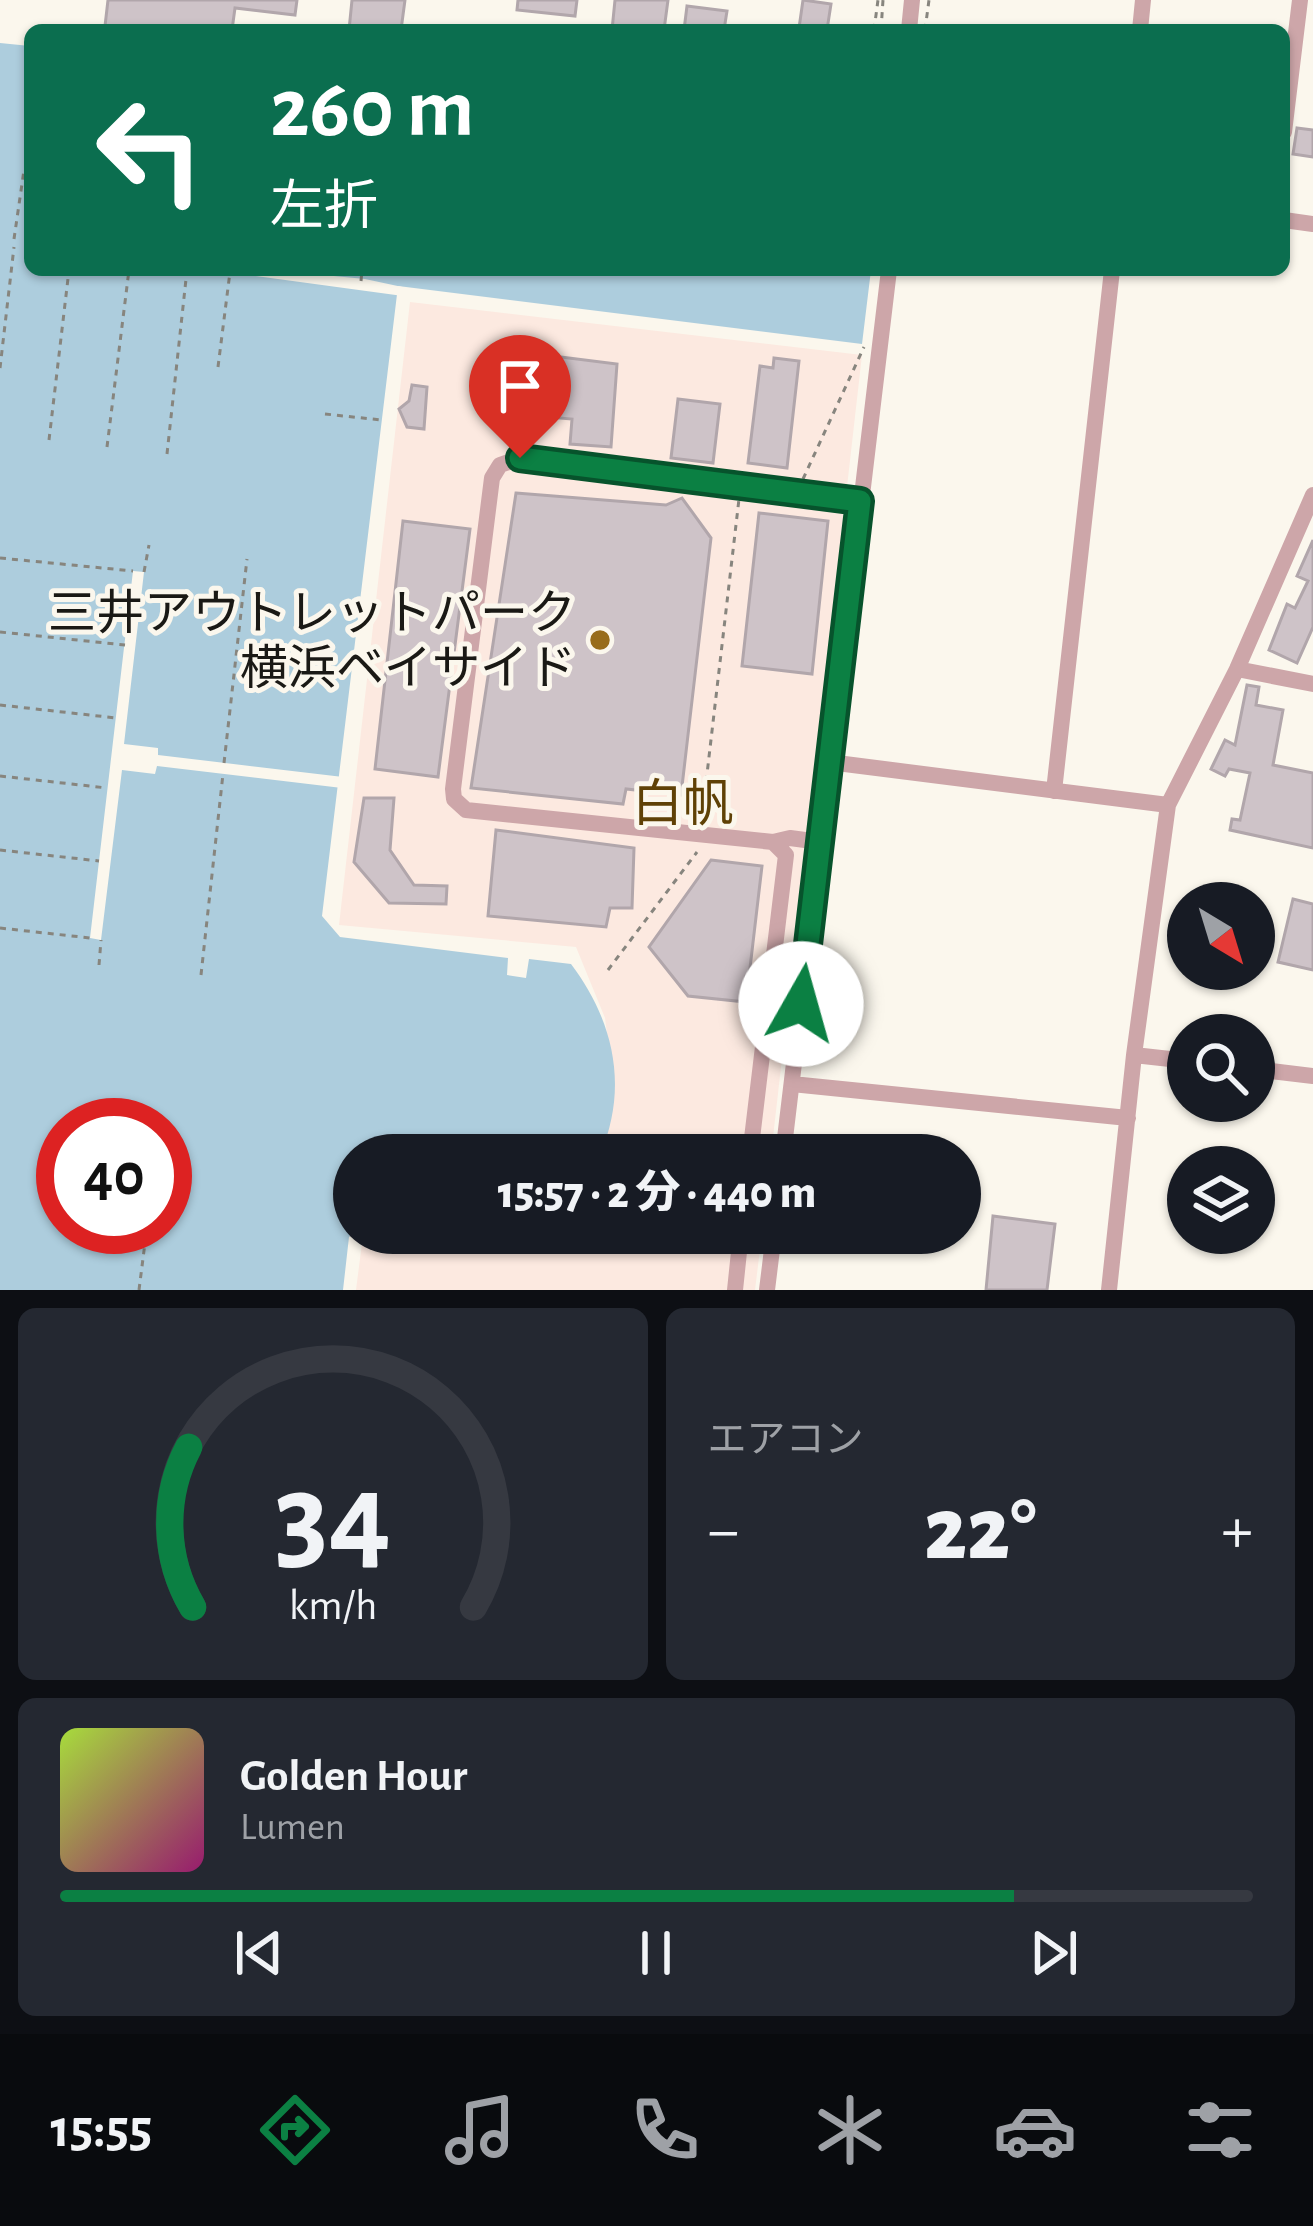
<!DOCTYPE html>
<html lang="ja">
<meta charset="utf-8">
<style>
:root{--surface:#171b24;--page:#242831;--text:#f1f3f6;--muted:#9ea1a6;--line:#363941;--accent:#0b8043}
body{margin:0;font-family:"Alegreya Sans","Noto Sans JP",sans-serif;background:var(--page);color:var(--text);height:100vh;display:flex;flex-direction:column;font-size:45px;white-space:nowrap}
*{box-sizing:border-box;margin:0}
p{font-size:39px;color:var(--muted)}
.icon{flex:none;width:66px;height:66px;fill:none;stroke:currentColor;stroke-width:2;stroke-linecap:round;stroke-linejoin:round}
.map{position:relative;height:1290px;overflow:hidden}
.sheet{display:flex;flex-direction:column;gap:18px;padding:18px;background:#0d0f14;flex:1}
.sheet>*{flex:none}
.top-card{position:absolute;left:24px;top:24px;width:1266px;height:252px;border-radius:18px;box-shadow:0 3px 9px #0004;background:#0b6e4f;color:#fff;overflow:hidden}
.needle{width:78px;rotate:142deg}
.controls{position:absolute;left:1167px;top:882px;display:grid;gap:24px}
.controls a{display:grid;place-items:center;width:108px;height:108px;border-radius:50%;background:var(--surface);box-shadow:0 3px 9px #0004;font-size:60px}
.speed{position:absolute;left:36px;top:1098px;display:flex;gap:24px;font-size:60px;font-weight:700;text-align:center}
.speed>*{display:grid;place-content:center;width:156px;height:156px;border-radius:50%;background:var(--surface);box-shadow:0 3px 9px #0004;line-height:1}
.speed .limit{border:18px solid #d22;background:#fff;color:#111}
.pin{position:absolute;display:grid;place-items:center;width:102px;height:102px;color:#fff;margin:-123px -51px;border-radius:50% 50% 50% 0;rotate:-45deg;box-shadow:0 0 12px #0007}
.pin .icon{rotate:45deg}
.me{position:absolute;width:132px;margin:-66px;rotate:7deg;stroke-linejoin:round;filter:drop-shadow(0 0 9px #0008)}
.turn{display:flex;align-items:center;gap:42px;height:252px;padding:0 48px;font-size:54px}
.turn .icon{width:156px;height:156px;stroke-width:2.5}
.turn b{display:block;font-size:84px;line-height:102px}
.big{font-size:90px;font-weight:800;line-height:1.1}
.sheet .tile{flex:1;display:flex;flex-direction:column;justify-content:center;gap:18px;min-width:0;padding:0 42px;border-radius:18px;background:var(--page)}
.sheet .dial{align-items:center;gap:0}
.dial svg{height:312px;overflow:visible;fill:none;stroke:var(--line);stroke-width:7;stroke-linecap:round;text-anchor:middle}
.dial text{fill:var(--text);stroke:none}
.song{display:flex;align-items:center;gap:36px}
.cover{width:144px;height:144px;border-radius:18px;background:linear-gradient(135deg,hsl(80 70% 55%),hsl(320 70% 35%))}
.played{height:12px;border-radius:6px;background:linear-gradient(90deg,var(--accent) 80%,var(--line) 80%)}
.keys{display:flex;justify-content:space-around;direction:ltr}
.heat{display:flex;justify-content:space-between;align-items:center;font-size:66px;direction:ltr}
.sheet .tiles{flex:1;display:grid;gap:18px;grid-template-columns:1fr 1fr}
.tile:last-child{grid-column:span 2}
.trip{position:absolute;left:333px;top:1134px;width:648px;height:120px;border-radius:60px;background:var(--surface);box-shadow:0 3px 9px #0004;font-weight:800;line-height:120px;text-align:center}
.dock{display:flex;height:192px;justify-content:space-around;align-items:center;background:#090b0e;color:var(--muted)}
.dock .icon{width:84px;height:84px}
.dock .on{color:var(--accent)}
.dock b{font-size:54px;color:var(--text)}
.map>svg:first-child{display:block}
.commercial{fill:#fce9e0}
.water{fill:#adcddd;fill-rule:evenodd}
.pier{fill:#fbf7ed}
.building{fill:#cec3c8;stroke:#b1a6ab;stroke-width:3}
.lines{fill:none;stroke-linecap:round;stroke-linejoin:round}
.path{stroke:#87857e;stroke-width:3;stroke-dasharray:6 6;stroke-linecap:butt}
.minor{stroke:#cda6a9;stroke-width:16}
.route-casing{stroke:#07532c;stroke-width:30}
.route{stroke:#0b8043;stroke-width:21}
.poi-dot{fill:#986c1a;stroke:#fbf7ed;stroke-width:4.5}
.labels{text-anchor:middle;stroke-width:10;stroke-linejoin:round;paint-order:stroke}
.poi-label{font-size:48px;fill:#1a1915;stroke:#fbf7ed;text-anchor:end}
.neighbourhood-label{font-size:51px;fill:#5f4106;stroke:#fbf7ed}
</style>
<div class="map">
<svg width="1313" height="1290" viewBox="0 0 1313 1290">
<rect width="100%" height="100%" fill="#fbf7ed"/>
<path class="commercial" d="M410,302L862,355L771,1155H598L614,1089L605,1018L576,947L339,925Z
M540,1233H762L755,1290H356L362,1243L535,1238Z"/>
<path class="water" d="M0,43L30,46V270H871L862,344L398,286L322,916L340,937L508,958L507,975L526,978L529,959L571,964C614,1021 629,1087 600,1155H354L355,1233L349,1237L343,1290H0ZM63,1125H165V1227H63Z"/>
<path class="pier" d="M211,270H271L365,279L407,288L403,296Z
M133,571L144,572L124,744L158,748V755L343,777L342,788L157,766L155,774L122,770L101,940L90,938Z"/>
<path class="building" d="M108,0H297L295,15L235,8L232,30H146L105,26Z
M352,0H405L401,30H349Z
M518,0H577L575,16L517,10Z
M615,0H668L664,30H612Z
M803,0L831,4L827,30L799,28Z
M687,6L727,11L724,30H684Z
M1297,128L1313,130V157L1293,154Z
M529,353L617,364L611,447L570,444L572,419L523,415Z
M774,358L799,361L787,468L748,463L760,366L773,368Z
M412,385L427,387L424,429L407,427L399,409L409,401Z
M678,399L720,404L713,463L671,458Z
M516,493L666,505L682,498L711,538L681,795L626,789L623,804L471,788Z
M759,513L828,521L812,674L742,666Z
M403,521L470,529L438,777L375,769Z
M1313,540V627L1297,663L1269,650L1287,604L1295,608L1308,581L1297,576Z
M1247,685L1259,687L1256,705L1283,710L1273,765L1313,773V848L1230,830L1232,819L1240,820L1250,773L1229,769L1225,776L1211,769L1225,740L1235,745Z
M364,798H394L390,850L414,885L447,886L446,904L389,903L354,862Z
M496,830L634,848L632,908H610L606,927L488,916Z
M711,860L762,866L746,1002L688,996L649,947Z
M1293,899L1313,904V970L1278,962Z
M993,1216L1055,1224L1047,1290H986Z"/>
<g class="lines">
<path class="path" d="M874,30L878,0
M881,30L883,0
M925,30L929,0
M14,239L24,170
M303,274V270
M361,281L362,270
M218,367L230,272
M0,368L14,247
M325,414L382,420
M49,440L69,270
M107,447L129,270
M167,454L187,270
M803,479L864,347
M0,558L133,571
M144,572L149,545
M0,632L125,645
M0,705L116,718
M224,763L247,559
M0,776L107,788
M702,817L739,499
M0,850L99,861
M0,928L90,938
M99,965L101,940
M608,970L697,852
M201,975L223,774
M139,1290L147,1227"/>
<path class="minor" d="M909,30L912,0
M1140,30L1143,0
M1284,132L1300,0
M1284,220L1313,224
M1237,669L1313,684
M829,762L1168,805
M1054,791L1112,270
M820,842L790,838L773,842L466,810L454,799L453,789L492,478L500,465L520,458L860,501
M1134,1055L1188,1061
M1254,1069L1313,1076
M792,1084L1128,1118
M750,1155L786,855L773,842
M783,1155L889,270
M735,1290L741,1233
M767,1290L774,1233
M1109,1290L1134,1055L1168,805L1237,669L1313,495"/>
</g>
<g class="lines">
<g class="route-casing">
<path id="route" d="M520,458L860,501L801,1004"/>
</g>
<use href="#route" class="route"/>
</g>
<circle class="poi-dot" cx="600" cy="640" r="12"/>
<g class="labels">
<g class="poi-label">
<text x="576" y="629">三井アウトレットパーク<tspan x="576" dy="55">横浜ベイサイド</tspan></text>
</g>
<g class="neighbourhood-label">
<text x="683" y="821">白帆</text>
</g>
</g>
</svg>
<div class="controls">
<a><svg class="needle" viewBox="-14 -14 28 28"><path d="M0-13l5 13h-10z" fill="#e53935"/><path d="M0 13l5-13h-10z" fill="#9ea1a6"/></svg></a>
<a><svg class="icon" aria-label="search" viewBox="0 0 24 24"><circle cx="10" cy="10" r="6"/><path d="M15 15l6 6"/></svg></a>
<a><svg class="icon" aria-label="layers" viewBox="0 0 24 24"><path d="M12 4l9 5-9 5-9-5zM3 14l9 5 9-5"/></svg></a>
</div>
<div class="speed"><div class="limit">40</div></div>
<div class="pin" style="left:520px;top:458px;background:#d93025"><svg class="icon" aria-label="arrive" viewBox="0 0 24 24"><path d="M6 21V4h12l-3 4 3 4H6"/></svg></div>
<svg class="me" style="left:801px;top:1004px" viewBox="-20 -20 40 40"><circle r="19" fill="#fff"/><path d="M0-13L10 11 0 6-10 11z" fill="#0b8043"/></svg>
<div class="trip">15:57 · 2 分 · 440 m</div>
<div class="top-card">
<div class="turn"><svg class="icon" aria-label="left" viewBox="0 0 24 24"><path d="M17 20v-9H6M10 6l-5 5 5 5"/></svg><div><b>260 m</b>左折</div></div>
</div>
</div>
<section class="sheet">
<div class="tiles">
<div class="tile dial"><svg viewBox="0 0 100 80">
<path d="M14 69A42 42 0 1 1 86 69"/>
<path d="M14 69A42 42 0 0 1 13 28" stroke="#0b8043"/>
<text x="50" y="56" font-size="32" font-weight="700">34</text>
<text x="50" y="72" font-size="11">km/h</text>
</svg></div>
<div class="tile"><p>エアコン</p>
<div class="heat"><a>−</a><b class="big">22°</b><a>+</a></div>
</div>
<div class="tile">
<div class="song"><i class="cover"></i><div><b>Golden Hour</b><p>Lumen</p></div></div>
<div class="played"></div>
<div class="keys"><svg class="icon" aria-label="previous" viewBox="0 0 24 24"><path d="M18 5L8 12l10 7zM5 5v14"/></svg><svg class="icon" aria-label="pause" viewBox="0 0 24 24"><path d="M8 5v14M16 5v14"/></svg><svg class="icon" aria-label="next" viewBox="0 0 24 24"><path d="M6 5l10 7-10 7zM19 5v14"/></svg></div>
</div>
</div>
</section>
<nav class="dock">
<b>15:55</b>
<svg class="icon on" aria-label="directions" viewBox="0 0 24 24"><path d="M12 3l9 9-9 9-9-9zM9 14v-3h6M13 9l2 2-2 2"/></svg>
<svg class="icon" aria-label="music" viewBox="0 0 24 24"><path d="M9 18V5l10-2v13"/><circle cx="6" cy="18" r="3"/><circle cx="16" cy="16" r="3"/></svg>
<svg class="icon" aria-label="phone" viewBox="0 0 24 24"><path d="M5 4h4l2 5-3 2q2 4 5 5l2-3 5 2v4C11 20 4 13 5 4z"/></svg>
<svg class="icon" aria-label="climate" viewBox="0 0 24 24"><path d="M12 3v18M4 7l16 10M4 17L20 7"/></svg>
<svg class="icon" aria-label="car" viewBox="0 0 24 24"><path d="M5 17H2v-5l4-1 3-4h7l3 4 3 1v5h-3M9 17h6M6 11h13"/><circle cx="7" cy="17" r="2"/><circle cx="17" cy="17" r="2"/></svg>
<svg class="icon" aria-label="filters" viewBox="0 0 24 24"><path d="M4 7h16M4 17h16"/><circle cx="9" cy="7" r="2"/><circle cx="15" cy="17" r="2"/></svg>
</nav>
